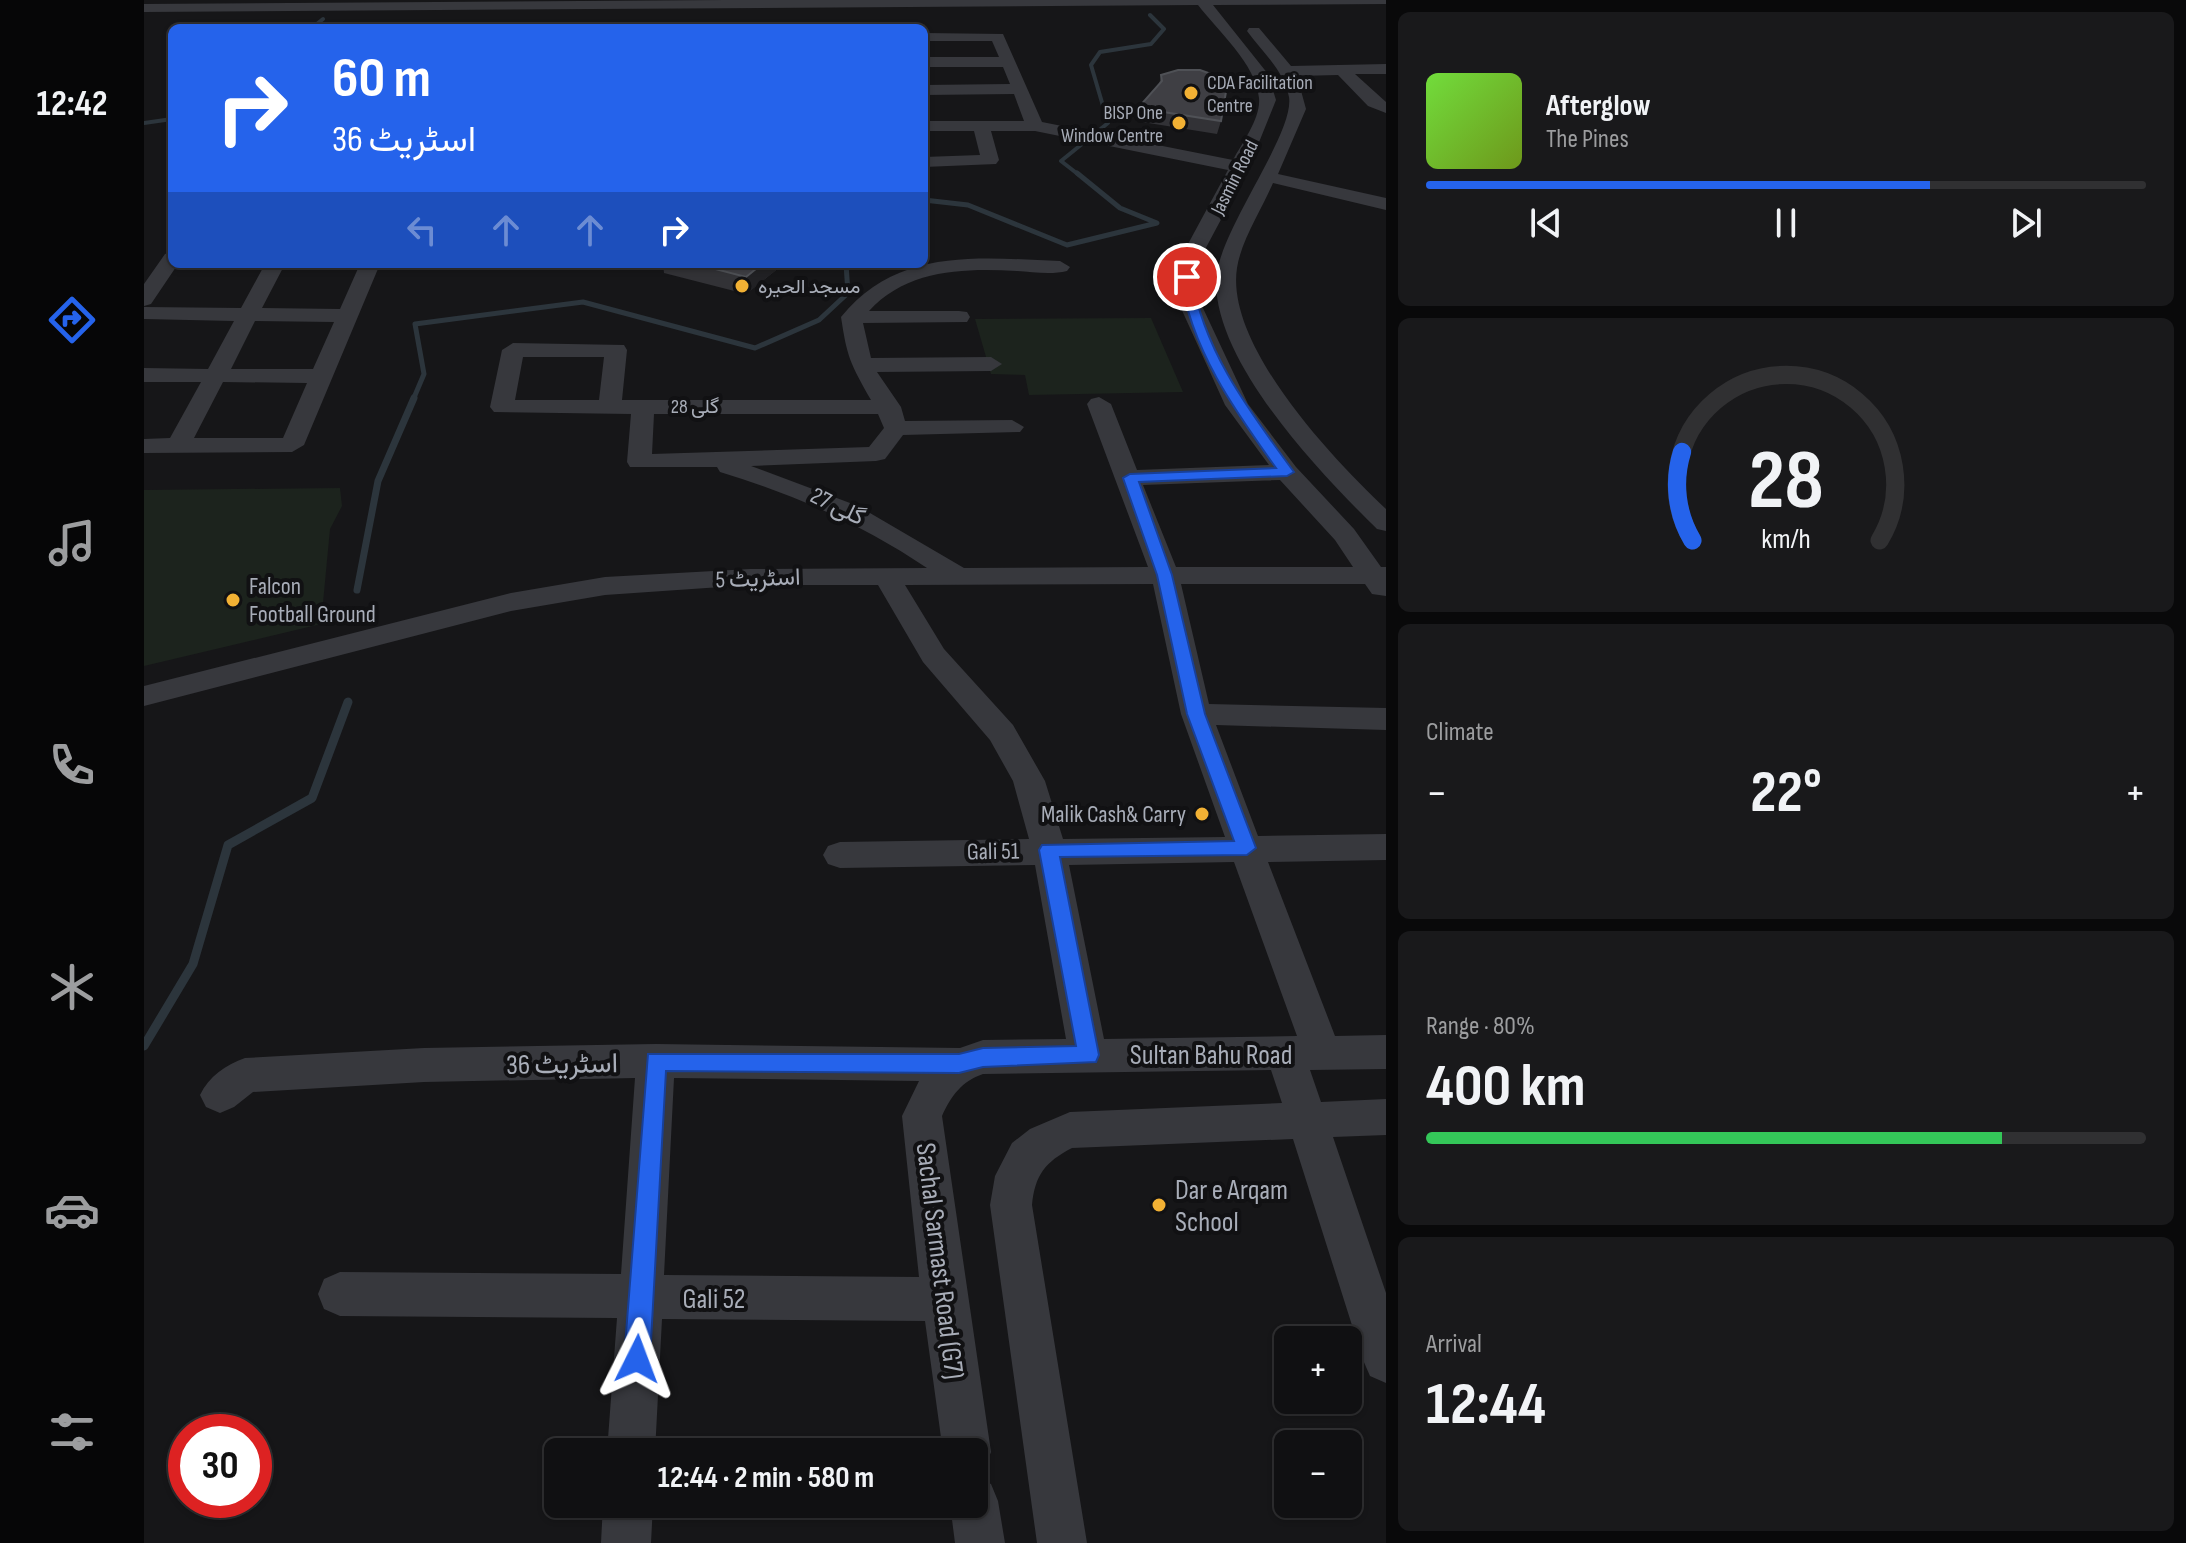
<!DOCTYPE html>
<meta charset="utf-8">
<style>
:root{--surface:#101012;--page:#19191b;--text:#f1f3f6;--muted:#9c9d9f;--line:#303032;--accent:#2563eb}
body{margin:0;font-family:"Sofia Sans Condensed",Vazirmatn,sans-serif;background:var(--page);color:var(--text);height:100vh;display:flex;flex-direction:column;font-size:30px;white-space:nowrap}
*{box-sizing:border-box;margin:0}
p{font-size:26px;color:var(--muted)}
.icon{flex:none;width:44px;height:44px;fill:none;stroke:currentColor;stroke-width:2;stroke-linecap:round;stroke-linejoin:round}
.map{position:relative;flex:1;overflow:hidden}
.side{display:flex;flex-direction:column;gap:12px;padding:12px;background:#09090a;width:800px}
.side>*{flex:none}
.banner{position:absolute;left:24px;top:24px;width:760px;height:244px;border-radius:12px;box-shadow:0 2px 6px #0004,0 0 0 2px var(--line);background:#2563eb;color:#fff;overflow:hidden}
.tools{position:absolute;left:1130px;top:1326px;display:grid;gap:16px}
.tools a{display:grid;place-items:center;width:88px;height:88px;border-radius:12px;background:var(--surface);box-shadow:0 2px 6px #0004,0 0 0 2px var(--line);font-size:40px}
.speed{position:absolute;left:24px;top:1414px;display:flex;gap:16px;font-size:40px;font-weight:700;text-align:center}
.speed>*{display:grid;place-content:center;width:104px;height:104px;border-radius:50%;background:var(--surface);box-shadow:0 2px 6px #0004,0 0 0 2px var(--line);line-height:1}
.speed .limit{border:12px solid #d22;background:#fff;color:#111}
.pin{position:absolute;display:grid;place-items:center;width:68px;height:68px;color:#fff;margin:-34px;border:4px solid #fff;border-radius:50%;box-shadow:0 2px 8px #0007}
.me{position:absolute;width:88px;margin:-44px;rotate:3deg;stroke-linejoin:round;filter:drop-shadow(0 0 6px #0008)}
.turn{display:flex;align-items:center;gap:28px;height:168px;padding:0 32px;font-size:36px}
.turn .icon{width:104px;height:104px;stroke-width:2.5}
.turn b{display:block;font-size:56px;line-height:68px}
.lanes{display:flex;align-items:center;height:76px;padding:0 32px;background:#0003;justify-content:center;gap:40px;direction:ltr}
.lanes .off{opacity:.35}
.big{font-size:60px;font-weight:700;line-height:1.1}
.side .widget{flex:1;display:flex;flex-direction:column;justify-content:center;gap:12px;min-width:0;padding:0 28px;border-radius:12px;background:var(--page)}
.side .dial{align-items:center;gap:0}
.dial svg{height:208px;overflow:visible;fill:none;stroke:var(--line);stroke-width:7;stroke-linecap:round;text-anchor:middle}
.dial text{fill:var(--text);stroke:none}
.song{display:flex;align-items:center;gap:24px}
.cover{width:96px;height:96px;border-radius:12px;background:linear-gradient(135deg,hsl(100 70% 55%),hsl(80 70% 35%))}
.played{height:8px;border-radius:4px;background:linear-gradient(90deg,var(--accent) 70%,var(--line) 70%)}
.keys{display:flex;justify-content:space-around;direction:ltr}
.heat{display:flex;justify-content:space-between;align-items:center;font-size:44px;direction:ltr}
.charge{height:12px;border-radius:6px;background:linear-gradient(90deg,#34c759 80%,var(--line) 0)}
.trip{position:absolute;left:400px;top:1438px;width:444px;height:80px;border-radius:12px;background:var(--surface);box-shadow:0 2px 6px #0004,0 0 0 2px var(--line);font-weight:700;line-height:80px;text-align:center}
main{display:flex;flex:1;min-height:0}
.tabs{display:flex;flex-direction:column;width:144px;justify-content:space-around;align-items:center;background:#060607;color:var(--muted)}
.tabs .icon{width:56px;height:56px}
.tabs .active{color:var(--accent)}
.tabs b{font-size:36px;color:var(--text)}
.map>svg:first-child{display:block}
.green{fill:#1c231d}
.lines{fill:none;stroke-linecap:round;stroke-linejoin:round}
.stream-far3{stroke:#2c353c;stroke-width:4}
.stream-far2{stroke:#2c353c;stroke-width:5}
.stream-far1{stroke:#2c353c;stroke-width:7}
.stream{stroke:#2c353c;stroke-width:9}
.minor{fill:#37383d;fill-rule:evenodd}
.wall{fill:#323236}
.shaded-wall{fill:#212124}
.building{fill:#3f3f44;stroke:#4f5156;stroke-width:2}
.route{fill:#2563eb;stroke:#184099;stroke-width:2}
.poi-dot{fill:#f2b134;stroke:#111113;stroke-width:3}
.labels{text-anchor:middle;stroke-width:8;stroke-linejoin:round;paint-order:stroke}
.far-poi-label{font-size:20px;fill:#a8adb8;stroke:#111113;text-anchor:start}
.far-street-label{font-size:20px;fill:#a8adb8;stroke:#111113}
.street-label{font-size:24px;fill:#a8adb8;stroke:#111113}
.poi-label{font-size:24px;fill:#a8adb8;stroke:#111113;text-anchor:start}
.near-street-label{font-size:28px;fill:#a8adb8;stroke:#111113}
.near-poi-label{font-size:28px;fill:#a8adb8;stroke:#111113;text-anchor:start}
</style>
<main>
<nav class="tabs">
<b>12:42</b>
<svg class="icon active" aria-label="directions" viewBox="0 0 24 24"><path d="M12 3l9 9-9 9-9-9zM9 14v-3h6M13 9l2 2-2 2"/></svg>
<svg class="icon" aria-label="music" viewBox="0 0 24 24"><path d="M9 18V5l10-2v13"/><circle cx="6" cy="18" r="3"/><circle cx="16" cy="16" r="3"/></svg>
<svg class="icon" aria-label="phone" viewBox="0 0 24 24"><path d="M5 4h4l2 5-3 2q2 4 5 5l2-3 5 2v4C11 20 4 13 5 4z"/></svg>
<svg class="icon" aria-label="climate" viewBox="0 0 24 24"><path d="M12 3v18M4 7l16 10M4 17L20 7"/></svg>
<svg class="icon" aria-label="car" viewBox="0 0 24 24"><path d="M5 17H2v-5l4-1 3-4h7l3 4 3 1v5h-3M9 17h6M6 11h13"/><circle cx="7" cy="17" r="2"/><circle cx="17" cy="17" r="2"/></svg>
<svg class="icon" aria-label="filters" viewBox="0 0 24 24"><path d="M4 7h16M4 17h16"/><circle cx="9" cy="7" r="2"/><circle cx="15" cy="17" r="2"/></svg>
</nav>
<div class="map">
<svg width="1242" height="1543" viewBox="0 0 1242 1543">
<rect width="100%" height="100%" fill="#161618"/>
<path class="green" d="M1007,318L1039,392L885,395L881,375L847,374L831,319Z
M196,488L198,506L186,529L177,624L0,666V490Z"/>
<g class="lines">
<path class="stream-far3" d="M168,28L179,19
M0,123L28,119
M935,175L917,161L964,123L947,65L956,52L1007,44L1020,29L1006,15"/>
<path class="stream-far2" d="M780,200L824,205L923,245L1013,223L976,208L933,173
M269,400L280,374L271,324L439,302L611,348L675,320L704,293L702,264"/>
<path class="stream-far1" d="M213,590L234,481L270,398"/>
<path class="stream" d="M0,1046L49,964L84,845L168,798L204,702"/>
<path class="minor" d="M582,0H1242V4L1069,5L1124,74L1132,100L1105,167L1057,257L1053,277L1058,306L1104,404L1152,467L1210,529L1237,567H1242V596L1228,594L1221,584H1037L1065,704L1242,708V730L1072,725L1114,836L1242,834V860L1124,862L1191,1036L1242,1035V1069L1166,1070L1177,1102L1242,1099V1135L1189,1137L1242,1293V1383L1226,1376L1219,1360L1149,1139L928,1148C901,1162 891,1175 888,1205L943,1543H893L846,1205L851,1176L868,1143L886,1129L926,1112L1138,1103L1127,1070L839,1074C818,1081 807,1096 798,1116L847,1452L840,1469L830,1473V1452H799L781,1321L518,1319L511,1452H463L473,1318L196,1316L180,1309L174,1294L180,1279L196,1272L477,1274L491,1078L280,1082L109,1092L90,1107L76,1113L62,1107L56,1095C65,1076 82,1065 101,1058L280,1048L512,1044L816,1048L839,1040L922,1039L891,865L696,868L684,864L679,855L684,846L696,842L885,839L869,781L846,740L779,662L734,585H606L461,595L367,611L0,706V686L367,593L461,577L606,569L783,568C719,525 650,494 576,472L573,467H486L483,462L487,414L350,412L346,407L358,350L369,343L480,345L483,350L478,400H727C706,363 703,357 697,317C754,247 834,258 916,261L926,267L923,271C907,275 889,272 873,271C821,268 763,269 725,311H815L823,312L826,317L823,322L719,323L727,358L847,357L858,364L847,371L733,372L757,407L761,421L868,420L880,427L876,432L759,435L741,459L732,461L607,466L714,506L820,568L1004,567L943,404L947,399L955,397L967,404L993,470L1125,465L1081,405L1036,306L1033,277L1037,257L1084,170L891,131H847L855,160L852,164L780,167V157L836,155L830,131H780V121H880L870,94L780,95V85L866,84L859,67H780V57H855L848,41H780V33L859,34L898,122L1089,160C1098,143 1117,118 1115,98C1112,64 1074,31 1054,5L0,12V4ZM379,357H460L455,400H371ZM510,414H734L740,428L725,447L508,454ZM1136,480L1191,540L1209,567H1032L999,485ZM1009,584L1037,714L1081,837L919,839L901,781L869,725L800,649L761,585ZM1090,862L1153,1036L960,1039L925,865ZM530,1078L775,1081L758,1116L775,1277L520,1275Z
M1105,28H1115L1147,66L1242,64V74H1211L1242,102V113L1224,106L1194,75L1153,76L1162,109L1134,174L1242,198V210L1129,183C1118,209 1097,241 1093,268C1081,346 1190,460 1242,509V531L1233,529C1177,474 1073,366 1072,283C1071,235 1151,135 1145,97C1140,70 1118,52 1103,31Z
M28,252V264H34L7,304L0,306V284L21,254Z
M121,264H141L118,308L196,309L216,264H236L160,445L148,452L0,453V439L26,438L57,382H0V368L64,369L90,321L0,319V307L97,308ZM111,321L190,322L169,369H87ZM79,382L163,383L139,438H50Z
M830,1477L847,1484L854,1501L861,1543H811L806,1504H830Z
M459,1504H509L507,1543H457Z"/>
</g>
<path class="wall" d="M1017,75L1077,121L1073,134L992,121L994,108L1015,85Z
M519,264H636V267L602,294L520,273Z"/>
<path class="shaded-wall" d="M618,264H636V267L602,294V277Z"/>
<path class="building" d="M1034,70H1056L1084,80L1077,121L994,108L1018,81L1017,75Z
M552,264H618L602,277Z"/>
<path class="route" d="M1043,274L1048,277C1059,351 1107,413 1150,472L1143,476L995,482L1028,575L1061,714L1112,848L1103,855L916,857L955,1055L952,1062L839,1067L815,1073L522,1071L506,1359L502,1368L493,1372L484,1368L480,1359L504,1054H815L839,1048L932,1046L895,850L898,845L1090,841L1043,714L1013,575L979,478L986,474L1132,468C1091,411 1046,348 1037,277Z"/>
<g class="poi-dot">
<circle cx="1047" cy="93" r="8"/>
<circle cx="1035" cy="123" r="8"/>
<circle cx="598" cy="286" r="8"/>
<circle cx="89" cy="600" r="8"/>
<circle cx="1058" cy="814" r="8"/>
<circle cx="1015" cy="1205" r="8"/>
</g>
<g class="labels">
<g class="far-poi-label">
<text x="1063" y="89">CDA Facilitation<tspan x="1063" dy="23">Centre</tspan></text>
<text x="1019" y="119" text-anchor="end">BISP One<tspan x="1019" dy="23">Window Centre</tspan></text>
<text x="614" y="293">مسجد الحیرہ</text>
</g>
<g class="far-street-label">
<text transform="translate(1090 177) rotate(-63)" y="7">Jasmin Road</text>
<text x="551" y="413">گلی 28</text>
</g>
<g class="street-label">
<text transform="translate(694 506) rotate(26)" y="8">گلی 27</text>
<text transform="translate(614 578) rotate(-2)" y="8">اسٹریٹ 5</text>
<text transform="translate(849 851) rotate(-1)" y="8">Gali 51</text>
</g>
<g class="poi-label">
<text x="105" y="594">Falcon<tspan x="105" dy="28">Football Ground</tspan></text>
<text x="1042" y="822" text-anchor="end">Malik Cash&amp; Carry</text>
</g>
<g class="near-street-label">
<text x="1067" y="1064">Sultan Bahu Road</text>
<text transform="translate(418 1063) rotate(-1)" y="10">اسٹریٹ 36</text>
<text transform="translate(797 1261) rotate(83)" y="10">Sachal Sarmast Road (G7)</text>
<text x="570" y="1308">Gali 52</text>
</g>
<g class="near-poi-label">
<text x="1031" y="1199">Dar e Arqam<tspan x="1031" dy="32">School</tspan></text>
</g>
</g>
</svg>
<div class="tools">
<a>+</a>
<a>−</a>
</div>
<div class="speed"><div class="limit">30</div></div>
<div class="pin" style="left:1043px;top:277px;background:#d93025"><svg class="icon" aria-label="arrive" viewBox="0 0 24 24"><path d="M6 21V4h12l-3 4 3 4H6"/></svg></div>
<svg class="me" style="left:493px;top:1359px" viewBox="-20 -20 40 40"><path d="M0-17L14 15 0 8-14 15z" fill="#2563eb" stroke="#fff" stroke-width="4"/></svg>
<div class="trip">12:44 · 2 min · 580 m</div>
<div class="banner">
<div class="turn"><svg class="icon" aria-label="right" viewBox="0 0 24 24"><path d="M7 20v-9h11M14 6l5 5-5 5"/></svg><div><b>60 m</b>اسٹریٹ 36</div></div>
<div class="lanes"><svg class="icon off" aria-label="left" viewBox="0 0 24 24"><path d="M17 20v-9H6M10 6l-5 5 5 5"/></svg><svg class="icon off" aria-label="ahead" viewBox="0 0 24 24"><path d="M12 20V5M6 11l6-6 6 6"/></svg><svg class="icon off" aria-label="ahead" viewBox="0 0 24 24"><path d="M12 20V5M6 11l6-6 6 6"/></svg><svg class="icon" aria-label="right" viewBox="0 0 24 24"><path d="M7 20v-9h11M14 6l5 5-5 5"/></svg></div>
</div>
</div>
<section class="side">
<div class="widget">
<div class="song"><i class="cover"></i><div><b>Afterglow</b><p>The Pines</p></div></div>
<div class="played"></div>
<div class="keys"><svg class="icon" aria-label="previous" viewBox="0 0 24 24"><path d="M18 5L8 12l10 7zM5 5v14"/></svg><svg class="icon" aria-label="pause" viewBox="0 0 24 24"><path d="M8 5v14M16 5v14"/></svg><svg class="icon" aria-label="next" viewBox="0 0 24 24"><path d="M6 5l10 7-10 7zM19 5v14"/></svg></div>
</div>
<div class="widget dial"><svg viewBox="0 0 100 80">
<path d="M14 69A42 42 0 1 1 86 69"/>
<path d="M14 69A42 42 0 0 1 10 35" stroke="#2563eb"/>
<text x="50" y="56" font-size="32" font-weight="700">28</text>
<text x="50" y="72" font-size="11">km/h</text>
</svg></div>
<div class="widget"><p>Climate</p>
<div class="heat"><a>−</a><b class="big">22°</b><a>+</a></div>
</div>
<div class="widget"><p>Range · 80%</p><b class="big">400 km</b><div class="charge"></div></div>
<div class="widget"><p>Arrival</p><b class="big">12:44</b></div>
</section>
</main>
